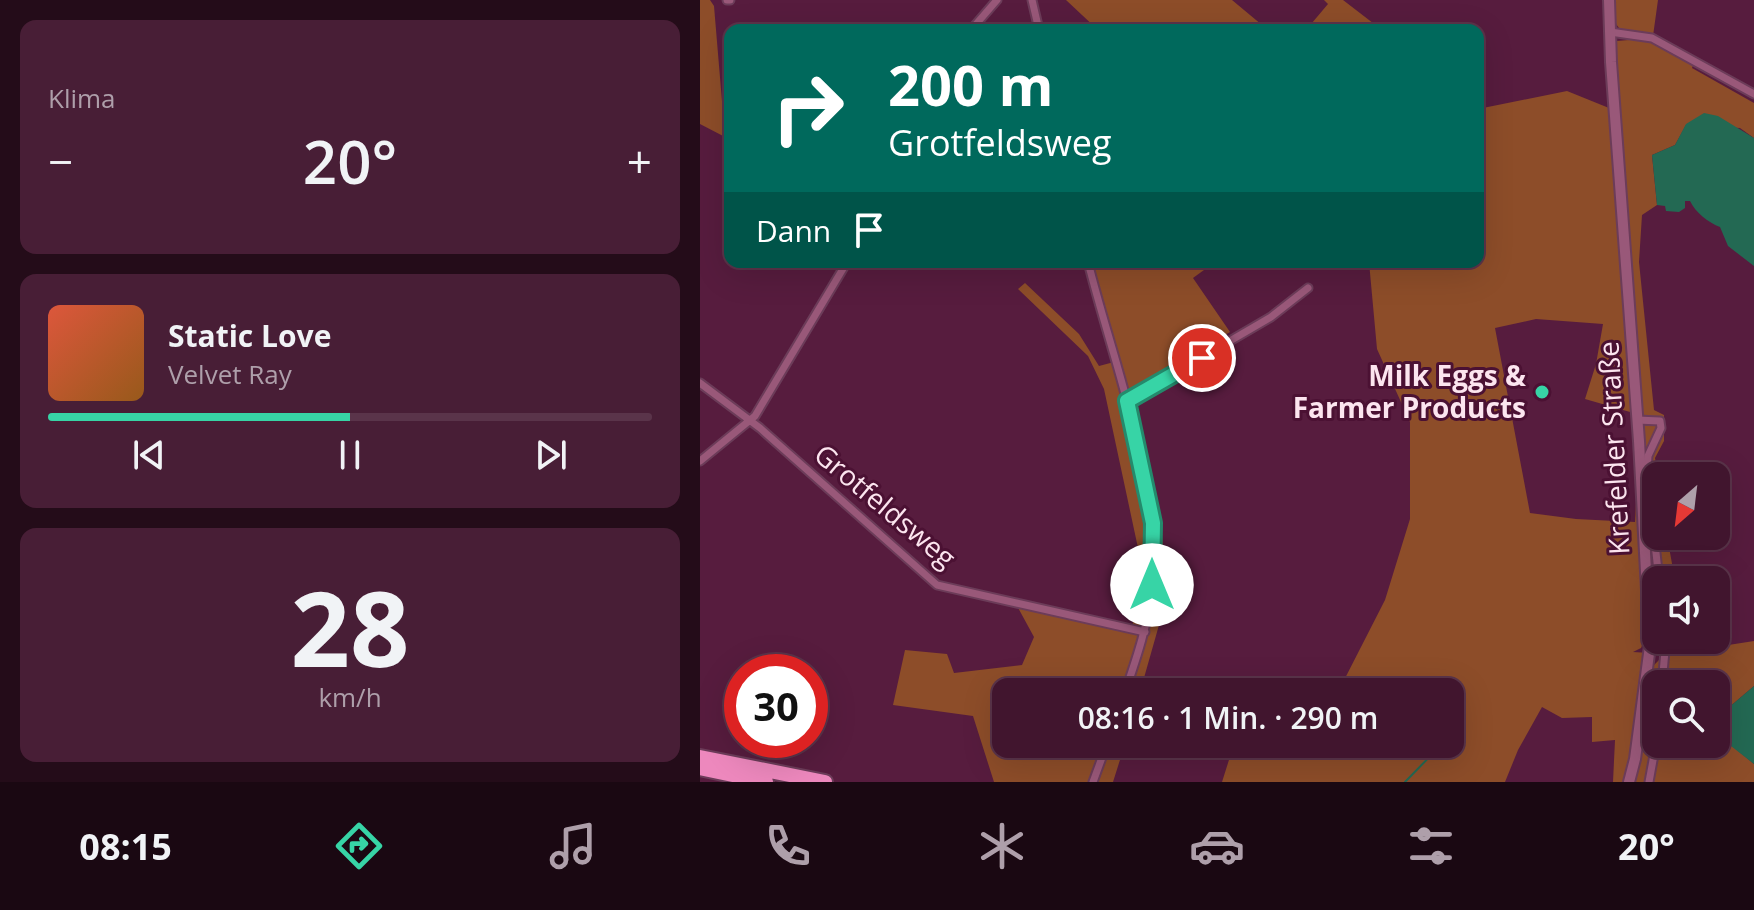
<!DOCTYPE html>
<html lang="de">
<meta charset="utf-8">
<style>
:root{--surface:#41152e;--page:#481e36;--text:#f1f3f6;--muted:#ae9faa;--line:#5a344a;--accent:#37d4a6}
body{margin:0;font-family:"Open Sans",sans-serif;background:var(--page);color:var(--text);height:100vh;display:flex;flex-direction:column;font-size:30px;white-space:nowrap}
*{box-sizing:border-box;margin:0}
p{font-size:26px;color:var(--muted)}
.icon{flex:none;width:44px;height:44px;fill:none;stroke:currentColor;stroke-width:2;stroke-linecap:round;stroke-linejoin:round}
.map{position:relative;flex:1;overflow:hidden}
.sheet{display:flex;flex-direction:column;gap:20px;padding:20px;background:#240c19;width:700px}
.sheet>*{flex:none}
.top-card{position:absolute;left:24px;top:24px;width:760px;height:244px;border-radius:16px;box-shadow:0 8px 32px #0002,0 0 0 2px var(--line);background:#00695c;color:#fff;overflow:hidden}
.needle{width:52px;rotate:208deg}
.buttons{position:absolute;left:942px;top:462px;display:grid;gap:16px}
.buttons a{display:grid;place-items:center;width:88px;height:88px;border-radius:16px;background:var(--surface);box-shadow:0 8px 32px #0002,0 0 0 2px var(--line);font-size:40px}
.speed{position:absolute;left:24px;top:654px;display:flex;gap:16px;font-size:40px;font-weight:700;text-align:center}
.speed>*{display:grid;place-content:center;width:104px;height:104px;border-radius:50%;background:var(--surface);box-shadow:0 8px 32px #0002,0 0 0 2px var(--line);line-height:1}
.speed .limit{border:12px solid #d22;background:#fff;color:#111}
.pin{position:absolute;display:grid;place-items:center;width:68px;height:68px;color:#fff;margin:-34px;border:4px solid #fff;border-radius:50%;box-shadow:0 2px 8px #0007}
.me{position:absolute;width:88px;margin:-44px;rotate:0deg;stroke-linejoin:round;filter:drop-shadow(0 0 6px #0008)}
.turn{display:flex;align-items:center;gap:28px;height:168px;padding:0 32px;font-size:36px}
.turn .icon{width:104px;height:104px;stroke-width:2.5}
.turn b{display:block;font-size:56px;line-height:68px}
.then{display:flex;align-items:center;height:76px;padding:0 32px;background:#0003;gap:16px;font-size:30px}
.big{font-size:60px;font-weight:600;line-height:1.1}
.sheet .widget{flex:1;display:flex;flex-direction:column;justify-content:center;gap:12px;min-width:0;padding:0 28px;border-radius:16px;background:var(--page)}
.sheet .dial{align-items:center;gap:0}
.dial b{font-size:104px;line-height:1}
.song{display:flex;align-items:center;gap:24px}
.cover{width:96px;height:96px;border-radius:12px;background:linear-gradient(135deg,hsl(10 70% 55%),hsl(30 70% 35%))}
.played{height:8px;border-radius:4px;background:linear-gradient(90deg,var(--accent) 50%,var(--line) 50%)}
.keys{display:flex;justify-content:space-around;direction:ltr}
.heat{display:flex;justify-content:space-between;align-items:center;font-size:44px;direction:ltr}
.trip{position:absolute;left:292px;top:678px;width:472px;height:80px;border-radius:16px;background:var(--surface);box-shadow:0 8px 32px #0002,0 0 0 2px var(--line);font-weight:600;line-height:80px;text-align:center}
.menu{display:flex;height:128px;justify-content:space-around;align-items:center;background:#1a0812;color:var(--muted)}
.menu .icon{width:56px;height:56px}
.menu .on{color:var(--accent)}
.menu b{font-size:36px;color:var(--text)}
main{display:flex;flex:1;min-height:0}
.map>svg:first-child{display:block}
.green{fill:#8d4d29}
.water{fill:#236953}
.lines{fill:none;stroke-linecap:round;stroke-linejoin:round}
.stream{stroke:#236953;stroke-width:2}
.minor-casing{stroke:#6c3c59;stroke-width:11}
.secondary-casing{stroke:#6c3c59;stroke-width:14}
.motorway-casing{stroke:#6c3c59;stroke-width:18}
.minor{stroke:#995879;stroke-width:7}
.secondary{stroke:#995879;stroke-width:10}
.motorway{stroke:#ed88bd;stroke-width:14}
.route-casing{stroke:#248a6c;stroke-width:20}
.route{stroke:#37d4a6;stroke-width:14}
.poi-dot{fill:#37d4a6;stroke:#4b1133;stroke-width:3}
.labels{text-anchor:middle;stroke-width:6;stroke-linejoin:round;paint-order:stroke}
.poi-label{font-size:28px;font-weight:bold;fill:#fce5ef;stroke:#4b1133;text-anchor:end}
.street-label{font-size:28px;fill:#fce5ef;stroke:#4b1133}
</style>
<main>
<section class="sheet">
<div class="widget"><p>Klima</p>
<div class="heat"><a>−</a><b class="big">20°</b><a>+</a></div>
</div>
<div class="widget">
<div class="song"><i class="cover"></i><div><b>Static Love</b><p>Velvet Ray</p></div></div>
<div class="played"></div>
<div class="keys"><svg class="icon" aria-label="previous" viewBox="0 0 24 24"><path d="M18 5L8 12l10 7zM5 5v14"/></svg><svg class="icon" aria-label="pause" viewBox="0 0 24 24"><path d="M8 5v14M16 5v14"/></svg><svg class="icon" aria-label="next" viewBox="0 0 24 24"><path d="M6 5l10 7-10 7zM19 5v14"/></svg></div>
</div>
<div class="widget dial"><b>28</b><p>km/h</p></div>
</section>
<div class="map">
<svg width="1054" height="782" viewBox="0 0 1054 782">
<rect width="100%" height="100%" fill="#571c3e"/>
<path class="green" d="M0,0H10L14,6L25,137L0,124Z
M366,0H532L568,30H398Z
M624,0H643L682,30H606L628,4Z
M913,0H958L953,36C920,29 914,37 913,0Z
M952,38L994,62L992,68L1054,103V138L1040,128L986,125L975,145L952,155L957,205L942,215L939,262L954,410L964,415V441L955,458L958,476L956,536H967L975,580H956V640H988L990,651L1054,641V686L1027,709L1031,745L1054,764V782H952L959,744H1016V684H967L968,654L954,649L956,635L938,342L916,106L917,41Z
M867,91L909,108L937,414L885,399L896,364L903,324L836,319L795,328L830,513L876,519L935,522L939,441L945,574L944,641L941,648L933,652L950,653L949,670L960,659L953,754L946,782H913L915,740L892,742V717L862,718L842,707L818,750L805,782H522L534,744H750V692H638L685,600L710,519V422L677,349L669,262H778V109Z
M397,262H515L493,278L530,332L430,393L391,264Z
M325,283L379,334L399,366L414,362L444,489L461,527L465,564L459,625L440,692H306V744H425L413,782H294L273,716L193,705L205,650L247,654L254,673L322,665L334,637L316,604L432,629L441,562L404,389L388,356L318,289Z"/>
<path class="water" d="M1004,113L1018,116L1054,138V266L1028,246L1020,227C1009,223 995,212 990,201H985V208L979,212L966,211L965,206L957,205L952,155L975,145L986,124Z
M1054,686V764L1031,746L1027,709Z"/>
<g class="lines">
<path class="stream" d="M705,782L742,744"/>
<g class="minor-casing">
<path id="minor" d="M27,0H30
M332,0L339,30
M271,30L297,0
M910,32L952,38L1054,94
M388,262C413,362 461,482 452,585C449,622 437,657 425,692
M0,383L60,428L237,585L445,632
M427,401L571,317L608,288
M937,420L960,421L961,428L948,456L947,471L959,580
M0,461L55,416L147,262
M962,684L966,640
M393,782L407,744
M949,782L956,744"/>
</g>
<g class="secondary-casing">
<path id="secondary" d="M909,0L911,62L939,441L950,646L935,759L929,782"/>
</g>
<g class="motorway-casing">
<path id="motorway" d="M0,757L125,782
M0,768L66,782"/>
</g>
<use href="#minor" class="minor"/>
<use href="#secondary" class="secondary"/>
<use href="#motorway" class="motorway"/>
</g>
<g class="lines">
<g class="route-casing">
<path id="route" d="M452,585L453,523L427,401L502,358"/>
</g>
<use href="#route" class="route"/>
</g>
<circle class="poi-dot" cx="842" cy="392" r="8"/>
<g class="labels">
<g class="poi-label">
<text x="826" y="386">Milk Eggs &amp;<tspan x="826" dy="32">Farmer Products</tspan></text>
</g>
<g class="street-label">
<text transform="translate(914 448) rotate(-93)" y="10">Krefelder Straße</text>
<text transform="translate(185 506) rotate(40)" y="10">Grotfeldsweg</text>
</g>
</g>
</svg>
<div class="buttons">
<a><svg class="needle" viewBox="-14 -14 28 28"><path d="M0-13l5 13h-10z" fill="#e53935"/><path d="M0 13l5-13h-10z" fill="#ae9faa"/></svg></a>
<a><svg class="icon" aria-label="sound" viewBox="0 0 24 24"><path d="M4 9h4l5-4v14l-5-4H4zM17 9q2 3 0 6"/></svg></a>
<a><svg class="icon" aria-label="search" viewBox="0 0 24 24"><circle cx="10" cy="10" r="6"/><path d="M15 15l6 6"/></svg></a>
</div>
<div class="speed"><div class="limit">30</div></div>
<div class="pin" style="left:502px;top:358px;background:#d93025"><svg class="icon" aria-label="arrive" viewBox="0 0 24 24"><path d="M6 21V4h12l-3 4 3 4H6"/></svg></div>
<svg class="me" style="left:452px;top:585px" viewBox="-20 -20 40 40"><circle r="19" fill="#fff"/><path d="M0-13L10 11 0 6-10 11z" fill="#37d4a6"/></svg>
<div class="trip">08:16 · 1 Min. · 290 m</div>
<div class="top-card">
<div class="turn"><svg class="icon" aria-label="right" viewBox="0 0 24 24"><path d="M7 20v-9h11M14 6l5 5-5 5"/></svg><div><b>200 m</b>Grotfeldsweg</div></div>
<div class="then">Dann<svg class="icon" aria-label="arrive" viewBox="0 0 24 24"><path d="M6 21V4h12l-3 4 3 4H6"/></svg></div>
</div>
</div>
</main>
<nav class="menu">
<b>08:15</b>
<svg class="icon on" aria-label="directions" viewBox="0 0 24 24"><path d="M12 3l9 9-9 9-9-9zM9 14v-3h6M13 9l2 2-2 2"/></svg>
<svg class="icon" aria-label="music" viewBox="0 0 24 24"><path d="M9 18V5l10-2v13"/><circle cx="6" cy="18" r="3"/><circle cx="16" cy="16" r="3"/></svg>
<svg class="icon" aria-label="phone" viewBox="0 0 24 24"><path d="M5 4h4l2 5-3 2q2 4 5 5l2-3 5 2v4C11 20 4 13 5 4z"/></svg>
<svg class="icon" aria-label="climate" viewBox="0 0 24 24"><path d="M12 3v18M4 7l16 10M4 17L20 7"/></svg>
<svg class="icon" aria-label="car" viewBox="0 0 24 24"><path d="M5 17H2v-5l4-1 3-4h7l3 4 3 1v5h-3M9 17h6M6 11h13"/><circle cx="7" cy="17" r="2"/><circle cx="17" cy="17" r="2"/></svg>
<svg class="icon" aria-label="filters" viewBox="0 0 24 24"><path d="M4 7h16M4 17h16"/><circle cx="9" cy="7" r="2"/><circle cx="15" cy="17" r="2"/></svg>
<b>20°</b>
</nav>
